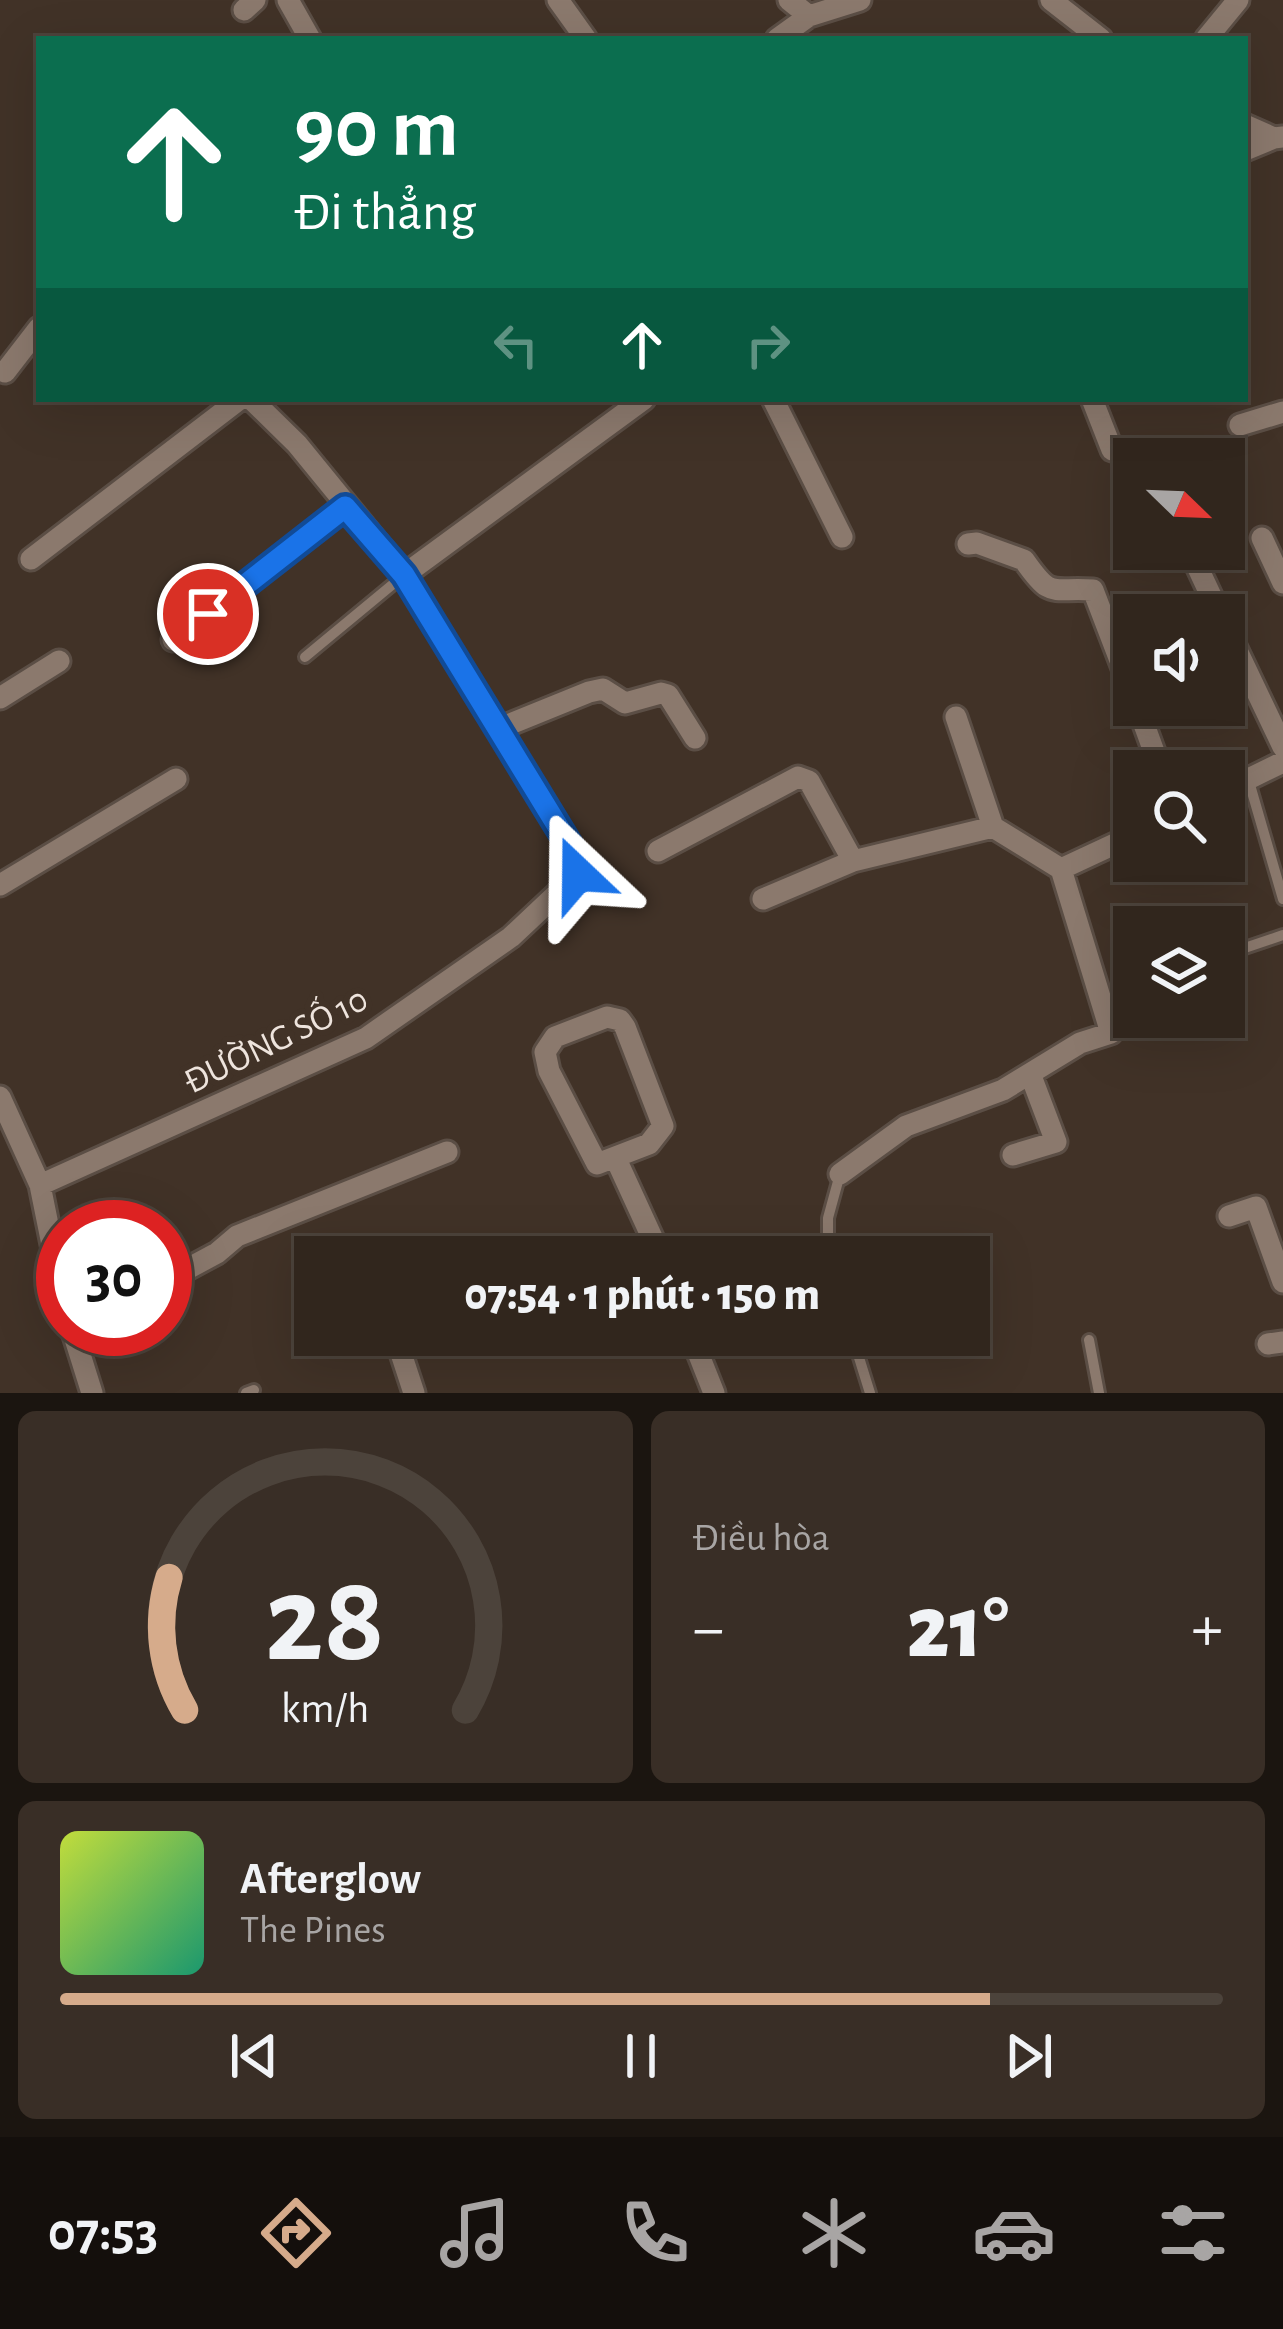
<!DOCTYPE html>
<html lang="vi">
<meta charset="utf-8">
<style>
:root{--surface:#31261d;--page:#392e26;--text:#f1f3f6;--muted:#a8a5a4;--line:#4c433b;--accent:#d6ab8b}
body{margin:0;font-family:"Alegreya Sans",sans-serif;background:var(--page);color:var(--text);height:100vh;display:flex;flex-direction:column;font-size:45px;white-space:nowrap}
*{box-sizing:border-box;margin:0}
p{font-size:39px;color:var(--muted)}
.icon{flex:none;width:66px;height:66px;fill:none;stroke:currentColor;stroke-width:2;stroke-linecap:round;stroke-linejoin:round}
.map{position:relative;height:1393px;overflow:hidden}
.details{display:flex;flex-direction:column;gap:18px;padding:18px;background:#1b1510;flex:1}
.details>*{flex:none}
.banner{position:absolute;left:36px;top:36px;width:1212px;height:366px;border-radius:0px;box-shadow:0 12px 48px #0002,0 0 0 3px var(--line);background:#0b6e4f;color:#fff;overflow:hidden}
.needle{width:78px;rotate:113deg}
.fabs{position:absolute;left:1113px;top:438px;display:grid;gap:24px}
.fabs a{display:grid;place-items:center;width:132px;height:132px;border-radius:0px;background:var(--surface);box-shadow:0 12px 48px #0002,0 0 0 3px var(--line);font-size:60px}
.speed{position:absolute;left:36px;top:1200px;display:flex;gap:24px;font-size:60px;font-weight:700;text-align:center}
.speed>*{display:grid;place-content:center;width:156px;height:156px;border-radius:50%;background:var(--surface);box-shadow:0 12px 48px #0002,0 0 0 3px var(--line);line-height:1}
.speed .limit{border:18px solid #d22;background:#fff;color:#111}
.pin{position:absolute;display:grid;place-items:center;width:102px;height:102px;color:#fff;margin:-51px;border:6px solid #fff;border-radius:50%;box-shadow:0 3px 12px #0007}
.me{position:absolute;width:132px;margin:-66px;rotate:337deg;stroke-linejoin:round;filter:drop-shadow(0 0 9px #0008)}
.turn{display:flex;align-items:center;gap:42px;height:252px;padding:0 60px;font-size:54px}
.turn .icon{width:156px;height:156px;stroke-width:2.5}
.turn b{display:block;font-size:84px;line-height:102px}
.lanes{display:flex;align-items:center;height:114px;padding:0 60px;background:#0003;justify-content:center;gap:60px;direction:ltr}
.lanes .off{opacity:.35}
.big{font-size:90px;font-weight:800;line-height:1.1}
.details .tile{flex:1;display:flex;flex-direction:column;justify-content:center;gap:18px;min-width:0;padding:0 42px;border-radius:18px;background:var(--page)}
.details .dial{align-items:center;gap:0}
.dial svg{height:312px;overflow:visible;fill:none;stroke:var(--line);stroke-width:7;stroke-linecap:round;text-anchor:middle}
.dial text{fill:var(--text);stroke:none}
.song{display:flex;align-items:center;gap:36px}
.cover{width:144px;height:144px;border-radius:18px;background:linear-gradient(135deg,hsl(70 70% 55%),hsl(160 70% 35%))}
.played{height:12px;border-radius:6px;background:linear-gradient(90deg,var(--accent) 80%,var(--line) 80%)}
.keys{display:flex;justify-content:space-around;direction:ltr}
.heat{display:flex;justify-content:space-between;align-items:center;font-size:66px;direction:ltr}
.details .tiles{flex:1;display:grid;gap:18px;grid-template-columns:1fr 1fr}
.tile:last-child{grid-column:span 2}
.trip{position:absolute;left:294px;top:1236px;width:696px;height:120px;border-radius:0px;background:var(--surface);box-shadow:0 12px 48px #0002,0 0 0 3px var(--line);font-weight:800;line-height:120px;text-align:center}
.menu{display:flex;height:192px;justify-content:space-around;align-items:center;background:#140f0c;color:var(--muted)}
.menu .icon{width:84px;height:84px}
.menu .current{color:var(--accent)}
.menu b{font-size:54px;color:var(--text)}
.map>svg:first-child{display:block}
.lines{fill:none;stroke-linecap:round;stroke-linejoin:round}
.lane-casing{stroke:#5b4e45;stroke-width:16}
.street-casing{stroke:#5b4e45;stroke-width:27}
.lane{stroke:#8b796d;stroke-width:10}
.street{stroke:#8b796d;stroke-width:21}
.route-casing{stroke:#114b97;stroke-width:30}
.route{stroke:#1a73e8;stroke-width:21}
.labels{text-anchor:middle;stroke-width:12;stroke-linejoin:round;paint-order:stroke}
.street-label{font-size:36px;fill:#eee4dd;stroke:#413227}
</style>
<div class="map">
<svg width="1283" height="1393" viewBox="0 0 1283 1393">
<rect width="100%" height="100%" fill="#413227"/>
<g class="lines">
<g class="lane-casing">
<path id="lane" d="M305,657L404,575
M1248,778L1283,899
M1224,955L1283,935
M828,1257V1218L840,1174
M852,1335L870,1393
M1089,1340L1099,1393
M246,1393L254,1390"/>
</g>
<g class="street-casing">
<path id="street" d="M288,0L310,39
M558,0L586,39
M789,0L809,16
M1051,0L1101,39
M244,10L255,0
M777,39L809,16L860,0
M1206,39L1238,0
M1245,125L1274,138L1283,137
M1245,150L1274,138
M5,372L39,328
M251,399L297,444L404,575
M773,399L842,537
M1092,399L1112,450
M1240,425L1283,412
M1262,538L1283,583
M968,544L977,543L1024,560C1052,600 1050,587 1093,590L1134,697
M1189,549L1220,615
M31,559L240,399
M1224,623L1283,747
M173,640L345,507
M0,698L59,661
M1137,705L1161,771
M956,717L993,827
M498,729L589,692L603,689L625,703L661,693L668,695L695,738
M1224,791L1283,762
M658,851L798,777L809,781L853,861
M0,885L176,779
M763,899L853,861L993,827L1061,869
M607,1017L620,1020L625,1027L663,1126L649,1144L597,1164L549,1071L545,1052L555,1037Z
M0,1097L40,1185L63,1299
M1013,1155L1056,1142L1031,1076
M616,1159L661,1257
M840,1174L906,1126L1003,1090L1080,1043L1111,1033L1061,869L1134,835
M40,1185L366,1038L511,937L578,874L576,856L404,575L644,399
M1229,1216L1256,1207L1283,1282
M165,1281L217,1253L237,1236L447,1152
M310,1310L315,1308
M72,1329L92,1393
M395,1335L414,1393
M691,1335L714,1393
M1268,1344L1283,1342"/>
</g>
<use href="#lane" class="lane"/>
<use href="#street" class="street"/>
</g>
<g class="lines">
<g class="route-casing">
<path id="route" d="M208,614L345,507L404,575L576,856L578,874"/>
</g>
<use href="#route" class="route"/>
</g>
<g class="labels">
<g class="street-label">
<text transform="translate(275 1039) rotate(-26)" y="13">ĐƯỜNG SỐ 10</text>
</g>
</g>
</svg>
<div class="fabs">
<a><svg class="needle" viewBox="-14 -14 28 28"><path d="M0-13l5 13h-10z" fill="#e53935"/><path d="M0 13l5-13h-10z" fill="#a8a5a4"/></svg></a>
<a><svg class="icon" aria-label="sound" viewBox="0 0 24 24"><path d="M4 9h4l5-4v14l-5-4H4zM17 9q2 3 0 6"/></svg></a>
<a><svg class="icon" aria-label="search" viewBox="0 0 24 24"><circle cx="10" cy="10" r="6"/><path d="M15 15l6 6"/></svg></a>
<a><svg class="icon" aria-label="layers" viewBox="0 0 24 24"><path d="M12 4l9 5-9 5-9-5zM3 14l9 5 9-5"/></svg></a>
</div>
<div class="speed"><div class="limit">30</div></div>
<div class="pin" style="left:208px;top:614px;background:#d93025"><svg class="icon" aria-label="arrive" viewBox="0 0 24 24"><path d="M6 21V4h12l-3 4 3 4H6"/></svg></div>
<svg class="me" style="left:578px;top:874px" viewBox="-20 -20 40 40"><path d="M0-17L14 15 0 8-14 15z" fill="#1a73e8" stroke="#fff" stroke-width="4"/></svg>
<div class="trip">07:54 · 1 phút · 150 m</div>
<div class="banner">
<div class="turn"><svg class="icon" aria-label="ahead" viewBox="0 0 24 24"><path d="M12 20V5M6 11l6-6 6 6"/></svg><div><b>90 m</b>Đi thẳng</div></div>
<div class="lanes"><svg class="icon off" aria-label="left" viewBox="0 0 24 24"><path d="M17 20v-9H6M10 6l-5 5 5 5"/></svg><svg class="icon" aria-label="ahead" viewBox="0 0 24 24"><path d="M12 20V5M6 11l6-6 6 6"/></svg><svg class="icon off" aria-label="right" viewBox="0 0 24 24"><path d="M7 20v-9h11M14 6l5 5-5 5"/></svg></div>
</div>
</div>
<section class="details">
<div class="tiles">
<div class="tile dial"><svg viewBox="0 0 100 80">
<path d="M14 69A42 42 0 1 1 86 69"/>
<path d="M14 69A42 42 0 0 1 10 35" stroke="#d6ab8b"/>
<text x="50" y="56" font-size="32" font-weight="700">28</text>
<text x="50" y="72" font-size="11">km/h</text>
</svg></div>
<div class="tile"><p>Điều hòa</p>
<div class="heat"><a>−</a><b class="big">21°</b><a>+</a></div>
</div>
<div class="tile">
<div class="song"><i class="cover"></i><div><b>Afterglow</b><p>The Pines</p></div></div>
<div class="played"></div>
<div class="keys"><svg class="icon" aria-label="previous" viewBox="0 0 24 24"><path d="M18 5L8 12l10 7zM5 5v14"/></svg><svg class="icon" aria-label="pause" viewBox="0 0 24 24"><path d="M8 5v14M16 5v14"/></svg><svg class="icon" aria-label="next" viewBox="0 0 24 24"><path d="M6 5l10 7-10 7zM19 5v14"/></svg></div>
</div>
</div>
</section>
<nav class="menu">
<b>07:53</b>
<svg class="icon current" aria-label="directions" viewBox="0 0 24 24"><path d="M12 3l9 9-9 9-9-9zM9 14v-3h6M13 9l2 2-2 2"/></svg>
<svg class="icon" aria-label="music" viewBox="0 0 24 24"><path d="M9 18V5l10-2v13"/><circle cx="6" cy="18" r="3"/><circle cx="16" cy="16" r="3"/></svg>
<svg class="icon" aria-label="phone" viewBox="0 0 24 24"><path d="M5 4h4l2 5-3 2q2 4 5 5l2-3 5 2v4C11 20 4 13 5 4z"/></svg>
<svg class="icon" aria-label="climate" viewBox="0 0 24 24"><path d="M12 3v18M4 7l16 10M4 17L20 7"/></svg>
<svg class="icon" aria-label="car" viewBox="0 0 24 24"><path d="M5 17H2v-5l4-1 3-4h7l3 4 3 1v5h-3M9 17h6M6 11h13"/><circle cx="7" cy="17" r="2"/><circle cx="17" cy="17" r="2"/></svg>
<svg class="icon" aria-label="filters" viewBox="0 0 24 24"><path d="M4 7h16M4 17h16"/><circle cx="9" cy="7" r="2"/><circle cx="15" cy="17" r="2"/></svg>
</nav>
